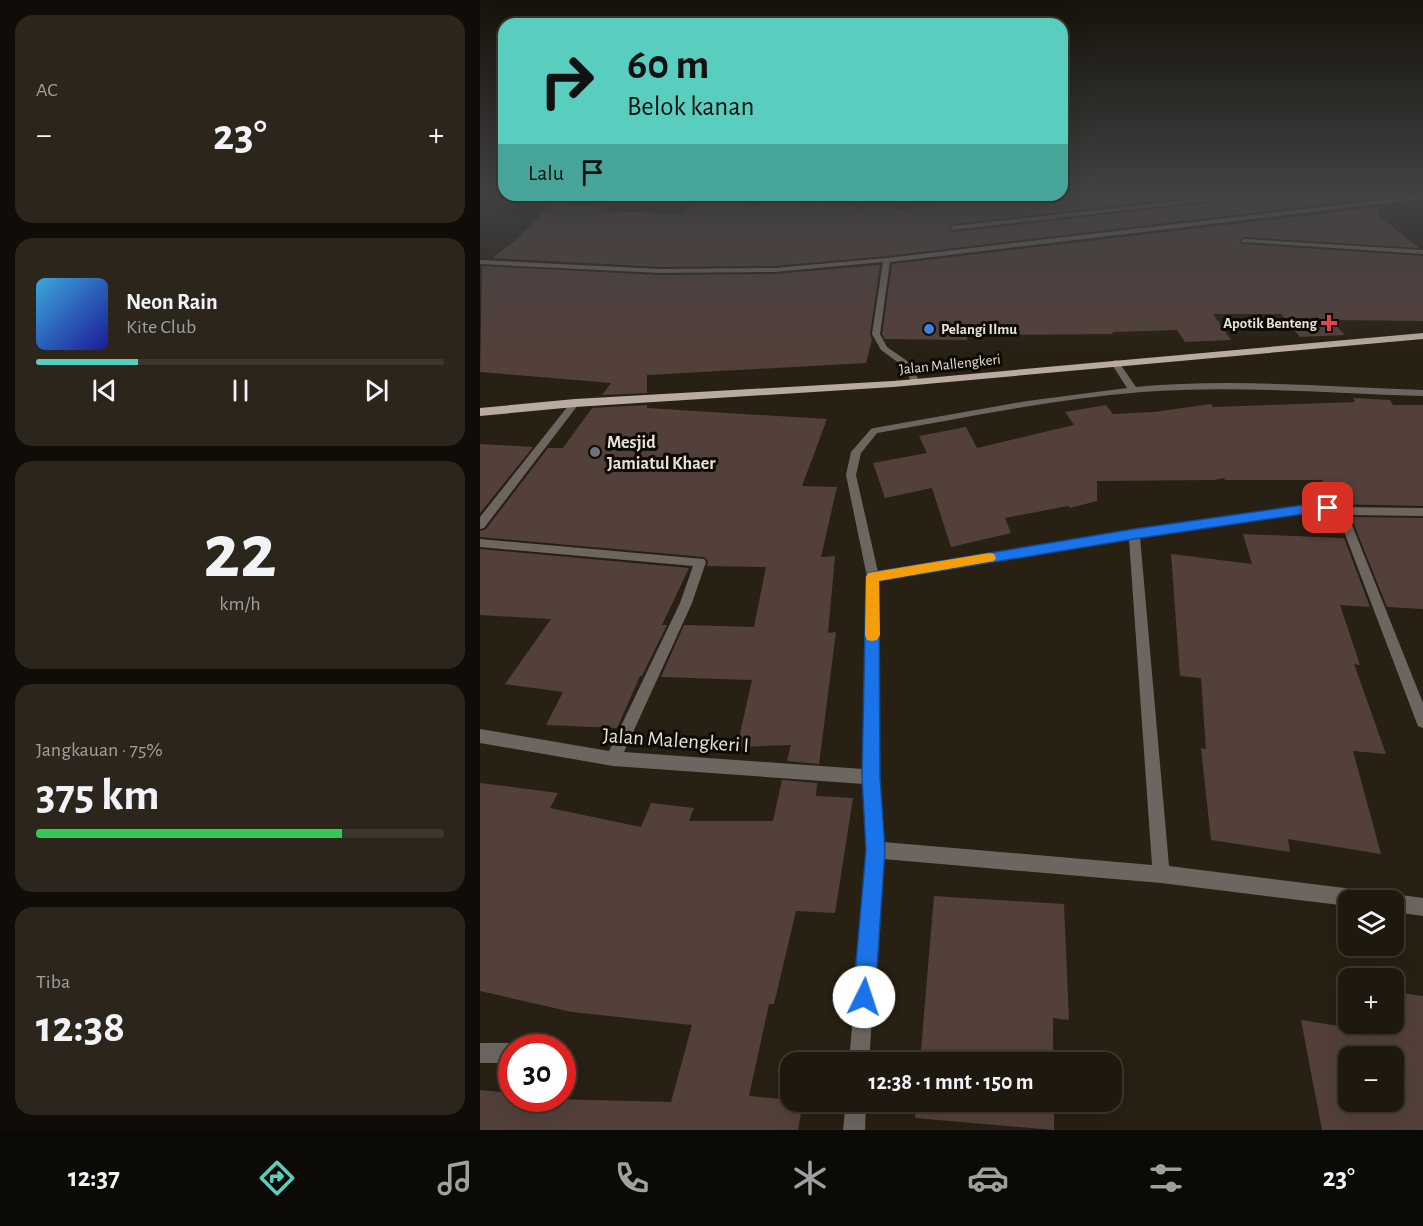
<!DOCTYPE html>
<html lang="id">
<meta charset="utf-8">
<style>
:root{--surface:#1e180e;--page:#2b251c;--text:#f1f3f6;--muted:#a1a09e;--line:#3c372e;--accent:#59cebe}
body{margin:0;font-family:"Alegreya Sans",sans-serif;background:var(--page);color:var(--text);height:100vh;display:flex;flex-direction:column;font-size:22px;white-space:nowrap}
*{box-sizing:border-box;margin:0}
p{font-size:20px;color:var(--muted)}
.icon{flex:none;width:33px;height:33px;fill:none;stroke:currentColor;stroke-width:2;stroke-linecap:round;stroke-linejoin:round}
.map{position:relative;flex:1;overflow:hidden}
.panel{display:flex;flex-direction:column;gap:15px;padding:15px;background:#100d08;width:480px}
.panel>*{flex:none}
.hud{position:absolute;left:18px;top:18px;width:570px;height:183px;border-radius:18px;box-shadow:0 6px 24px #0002,0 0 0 2px var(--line);background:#59cebe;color:#111;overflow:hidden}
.tools{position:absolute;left:858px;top:890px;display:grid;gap:12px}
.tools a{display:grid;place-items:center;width:66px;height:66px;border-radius:12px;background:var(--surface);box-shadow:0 6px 24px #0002,0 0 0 2px var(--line);font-size:30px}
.speed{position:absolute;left:18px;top:1034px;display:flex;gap:12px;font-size:30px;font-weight:700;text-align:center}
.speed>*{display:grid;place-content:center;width:78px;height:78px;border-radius:50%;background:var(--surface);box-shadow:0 6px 24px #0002,0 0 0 2px var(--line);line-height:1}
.speed .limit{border:9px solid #d22;background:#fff;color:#111}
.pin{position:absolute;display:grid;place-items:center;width:51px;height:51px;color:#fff;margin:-26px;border-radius:12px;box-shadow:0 3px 9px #0006}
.me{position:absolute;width:66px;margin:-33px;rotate:4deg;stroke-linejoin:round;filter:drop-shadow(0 0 4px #0008)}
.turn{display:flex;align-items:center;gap:21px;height:126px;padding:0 30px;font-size:27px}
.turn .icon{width:78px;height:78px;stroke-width:2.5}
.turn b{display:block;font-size:42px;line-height:51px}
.then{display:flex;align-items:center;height:57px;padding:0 30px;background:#0003;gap:12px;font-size:22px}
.big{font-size:45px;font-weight:600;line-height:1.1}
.panel .card{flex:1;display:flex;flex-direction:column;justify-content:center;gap:9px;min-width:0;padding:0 21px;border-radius:18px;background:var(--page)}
.panel .dial{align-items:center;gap:0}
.dial b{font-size:78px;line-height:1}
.song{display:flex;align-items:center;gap:18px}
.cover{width:72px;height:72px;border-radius:9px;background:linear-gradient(135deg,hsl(200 70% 55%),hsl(240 70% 35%))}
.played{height:6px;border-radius:3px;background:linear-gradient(90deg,var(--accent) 25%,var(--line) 25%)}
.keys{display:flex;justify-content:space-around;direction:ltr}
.heat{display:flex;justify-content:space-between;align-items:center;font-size:33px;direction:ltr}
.charge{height:9px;border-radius:4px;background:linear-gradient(90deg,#34c759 75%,var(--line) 0)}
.trip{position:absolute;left:300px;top:1052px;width:342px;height:60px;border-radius:18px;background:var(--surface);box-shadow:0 6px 24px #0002,0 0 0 2px var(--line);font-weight:600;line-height:60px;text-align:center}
.dock{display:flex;height:96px;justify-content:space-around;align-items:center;background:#0c0a06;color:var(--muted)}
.dock .icon{width:42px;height:42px}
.dock .selected{color:var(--accent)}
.dock b{font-size:27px;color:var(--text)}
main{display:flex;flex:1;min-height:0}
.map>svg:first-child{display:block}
.building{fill:#53403b;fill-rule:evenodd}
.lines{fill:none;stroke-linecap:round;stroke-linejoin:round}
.minor{fill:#6d6660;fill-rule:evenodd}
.primary{fill:#b9ab9f;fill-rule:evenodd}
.route{fill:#1a73e8;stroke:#114b97;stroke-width:1.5}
.slow{fill:#f59e0b}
.health-dot{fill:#e0444e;stroke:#0e0b05;stroke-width:2}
.shop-dot{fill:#3f7fe0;stroke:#0e0b05;stroke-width:2}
.worship-dot{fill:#6b7280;stroke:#0e0b05;stroke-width:2}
.labels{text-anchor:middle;stroke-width:6;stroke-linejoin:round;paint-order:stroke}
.far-poi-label{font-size:15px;font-weight:bold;fill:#e6e1d8;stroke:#0e0b05;text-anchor:end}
.far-street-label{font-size:15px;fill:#e6e1d8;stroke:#0e0b05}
.poi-label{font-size:18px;font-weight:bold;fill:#e6e1d8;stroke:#0e0b05;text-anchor:start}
.near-street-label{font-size:21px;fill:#e6e1d8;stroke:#0e0b05}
</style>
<main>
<section class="panel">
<div class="card"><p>AC</p>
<div class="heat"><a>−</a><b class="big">23°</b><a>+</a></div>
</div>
<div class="card">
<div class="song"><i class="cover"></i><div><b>Neon Rain</b><p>Kite Club</p></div></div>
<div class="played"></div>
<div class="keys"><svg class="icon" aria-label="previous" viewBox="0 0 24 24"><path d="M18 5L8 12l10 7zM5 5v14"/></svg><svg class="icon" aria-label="pause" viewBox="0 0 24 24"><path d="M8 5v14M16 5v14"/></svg><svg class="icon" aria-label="next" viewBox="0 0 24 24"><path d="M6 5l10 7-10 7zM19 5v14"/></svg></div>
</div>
<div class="card dial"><b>22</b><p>km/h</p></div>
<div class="card"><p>Jangkauan · 75%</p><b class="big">375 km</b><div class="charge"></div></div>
<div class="card"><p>Tiba</p><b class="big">12:38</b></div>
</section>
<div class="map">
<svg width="943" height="1130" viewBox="0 0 943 1130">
<rect width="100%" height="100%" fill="#282012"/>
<path class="building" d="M629,192H762L473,224L468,229L473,232L804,194L806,192H898V198L407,256L294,266L181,267L12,258L36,240L71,205L129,206L123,211L204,214L219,197L264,198V206L323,203V207L346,204L348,208L375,205L377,209L414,205L416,210L552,195H633Z
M899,207V216L939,248L764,237L759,241L762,244L943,256V321L851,320L865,335L820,337L801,314H733L751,340L705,342L697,330L632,332L633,334L487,335V340L405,339L402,334L412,264Z
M400,265L390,334L392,339L386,363L167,375V393L122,395L131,383L0,372L2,266L181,275L294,274Z
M873,398L910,400L913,405H943V506L855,504L842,480H745L744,478L734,480L617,481V501L590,508L588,506L525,518L531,533L471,547L452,488L405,498L393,463L447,453L439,436L486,427L497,448L594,425L585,412L626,405L633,414L674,412L731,404L733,407L875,402Z
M167,405V408L347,419L322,486L357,487L341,557L355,556L348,633L356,632L339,764L307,761L311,745L257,747L272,680L181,677L204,625L274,627L286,567L227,566L228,561L224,557L0,537V531L6,529L68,448H83L112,408Z
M0,444L53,447L0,513Z
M871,517L943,518V609L907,607Z
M763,534L864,538L890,607L860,605L880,665L874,664L906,754L873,751L901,854L808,839L810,852L731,840L721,748L726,749L721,678L700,676L691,554L772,564Z
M0,549L209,568L182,625H187L162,676H160L137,728L66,725L83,692L25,684L71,619L0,615Z
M302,780L337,783L336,796L373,798L355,913L316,911L294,1004H289L269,1096L323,1101L318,1130H0V1090L32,1093V1098L191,1102L212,1025L92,1012L0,991V783L78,793L70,808L161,827L171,803L214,808L209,821H293Z
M454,896L584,904L589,1020L573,1018V1062H440Z
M914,992L943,996V1130H842L821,1020L897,1032L895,1023H914ZM868,1056H914V1101H868Z
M437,1101H574V1130L435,1118Z"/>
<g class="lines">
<path class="minor" d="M784,192H804L473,230L470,228L473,226Z
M943,195V199L410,262L400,334L407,347L430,363L439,381L435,384L431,381L423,366L401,350L392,334L403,262L294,272L181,273L0,264V260L181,269L294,268L407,258Z
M764,239L943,250V254L762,242L761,241Z
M635,360L638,361L656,387C751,378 848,387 943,390V396C849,393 755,385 662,392C573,399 485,418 397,433L381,453L376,475L398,572L654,530L830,504L859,507L943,508V516L868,515L943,703V728L938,726L936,721L860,521L851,513L830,512L660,537L689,866L889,891L895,894L898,900H868V906L681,883L403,859L389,1062H369L387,850L384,784L133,766L0,743V729L129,751L200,603L213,566L0,547V539L224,559L226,562L212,603L144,752L383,769L387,577L366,475L371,452L391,429L394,428L547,401L647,388L631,363ZM649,539L672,865L403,842L399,777V581Z
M95,400L100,403L98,405L4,528L0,529V517L92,401Z
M914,894L943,898V916L914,912V900H906L908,897Z
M0,1043H32L40,1047H32V1063H0Z
M366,1101H386L385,1130H363Z"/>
<path class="primary" d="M943,333V339L413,387L95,407L0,416V408L95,399L413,381Z"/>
</g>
<linearGradient id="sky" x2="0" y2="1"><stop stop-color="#16120a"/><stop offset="0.55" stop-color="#424244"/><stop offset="1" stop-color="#424244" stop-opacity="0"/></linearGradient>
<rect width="943" height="350" fill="url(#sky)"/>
<path class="route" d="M830,504H848L855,508L848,512L830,513L654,539L399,581L400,777L405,850L395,997L392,1004L384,1008L377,1004L373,997L386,850L382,777L386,577L388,573L654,529Z"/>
<path class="slow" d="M509,553L514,554L516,558L514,561L399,581L400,635L397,640L392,641L387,640L385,635L386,577L388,573Z"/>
<path class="health-dot" d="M846 314h6v6h6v6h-6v6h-6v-6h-6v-6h6z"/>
<circle class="shop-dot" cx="449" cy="329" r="6"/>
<circle class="worship-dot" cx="115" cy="452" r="6"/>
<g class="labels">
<g class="far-poi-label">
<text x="837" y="328">Apotik Benteng</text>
<text x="461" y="334" text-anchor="start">Pelangi Ilmu</text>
</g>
<g class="far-street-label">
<text transform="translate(470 364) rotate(-6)" y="5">Jalan Mallengkeri</text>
</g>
<g class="poi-label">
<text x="127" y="448">Mesjid<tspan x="127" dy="21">Jamiatul Khaer</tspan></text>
</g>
<g class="near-street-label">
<text transform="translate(196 740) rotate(4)" y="7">Jalan Malengkeri I</text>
</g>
</g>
</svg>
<div class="tools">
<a><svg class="icon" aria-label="layers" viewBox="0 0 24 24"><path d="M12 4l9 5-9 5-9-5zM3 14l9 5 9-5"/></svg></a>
<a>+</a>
<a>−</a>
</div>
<div class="speed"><div class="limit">30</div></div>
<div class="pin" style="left:848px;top:508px;background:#d93025"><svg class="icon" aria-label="arrive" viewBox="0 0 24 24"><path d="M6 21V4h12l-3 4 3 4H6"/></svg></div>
<svg class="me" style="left:384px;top:997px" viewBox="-20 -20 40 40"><circle r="19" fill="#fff"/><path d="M0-13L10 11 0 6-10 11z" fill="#1a73e8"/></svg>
<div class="trip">12:38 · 1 mnt · 150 m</div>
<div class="hud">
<div class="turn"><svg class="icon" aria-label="right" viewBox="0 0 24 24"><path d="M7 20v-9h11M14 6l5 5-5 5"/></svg><div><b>60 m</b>Belok kanan</div></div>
<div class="then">Lalu<svg class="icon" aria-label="arrive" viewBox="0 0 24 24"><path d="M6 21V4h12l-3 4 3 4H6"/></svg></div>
</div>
</div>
</main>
<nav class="dock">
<b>12:37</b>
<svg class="icon selected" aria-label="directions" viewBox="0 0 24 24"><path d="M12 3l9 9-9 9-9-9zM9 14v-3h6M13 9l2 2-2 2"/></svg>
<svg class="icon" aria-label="music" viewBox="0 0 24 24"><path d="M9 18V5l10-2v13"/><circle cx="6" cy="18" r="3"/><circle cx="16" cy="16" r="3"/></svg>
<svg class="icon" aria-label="phone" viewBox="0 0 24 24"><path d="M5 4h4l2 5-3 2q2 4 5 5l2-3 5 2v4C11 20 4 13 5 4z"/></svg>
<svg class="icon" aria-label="climate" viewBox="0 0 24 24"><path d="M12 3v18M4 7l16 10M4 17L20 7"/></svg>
<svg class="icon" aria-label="car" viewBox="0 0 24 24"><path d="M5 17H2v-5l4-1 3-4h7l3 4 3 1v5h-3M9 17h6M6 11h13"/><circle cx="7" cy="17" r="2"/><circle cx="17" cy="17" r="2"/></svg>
<svg class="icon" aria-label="filters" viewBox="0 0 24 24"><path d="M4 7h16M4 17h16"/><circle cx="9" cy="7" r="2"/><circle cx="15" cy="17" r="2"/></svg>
<b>23°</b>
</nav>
